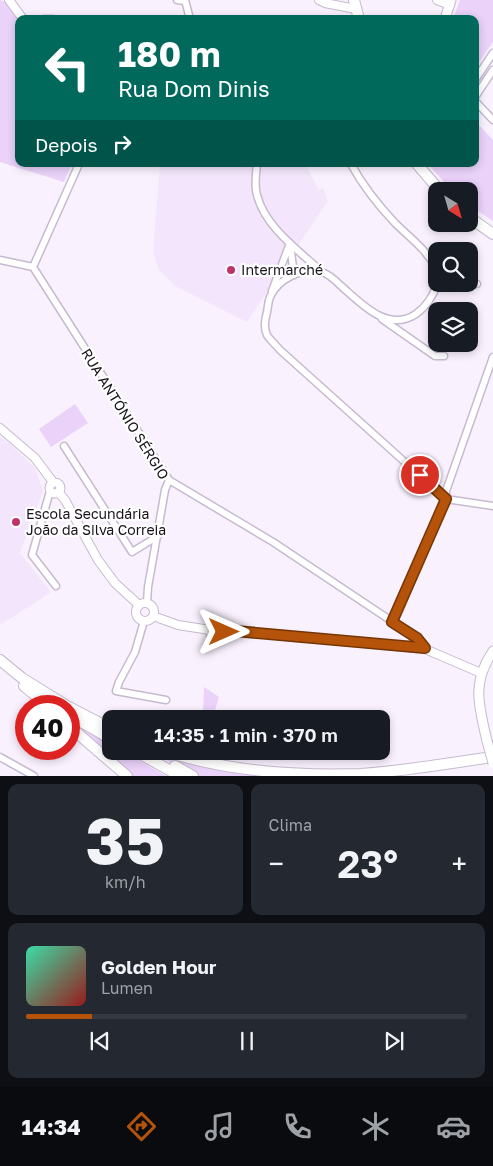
<!DOCTYPE html>
<html lang="pt">
<meta charset="utf-8">
<style>
:root{--surface:#171b24;--page:#242831;--text:#f1f3f6;--muted:#9ea1a6;--line:#363941;--accent:#b45309}
body{margin:0;font-family:"Golos Text",sans-serif;background:var(--page);color:var(--text);height:100vh;display:flex;flex-direction:column;font-size:19px;white-space:nowrap}
*{box-sizing:border-box;margin:0}
p{font-size:16px;color:var(--muted)}
.icon{flex:none;width:28px;height:28px;fill:none;stroke:currentColor;stroke-width:2;stroke-linecap:round;stroke-linejoin:round}
.map{position:relative;height:776px;overflow:hidden}
.drawer{display:flex;flex-direction:column;gap:8px;padding:8px;background:#0d0f14;flex:1}
.drawer>*{flex:none}
.top-card{position:absolute;left:15px;top:15px;width:464px;height:152px;border-radius:10px;box-shadow:0 2px 8px #0003;background:#00695c;color:#fff;overflow:hidden}
.needle{width:32px;rotate:143deg}
.fabs{position:absolute;left:428px;top:182px;display:grid;gap:10px}
.fabs a{display:grid;place-items:center;width:50px;height:50px;border-radius:10px;background:var(--surface);box-shadow:0 2px 8px #0003;font-size:25px}
.speed{position:absolute;left:15px;top:695px;display:flex;gap:10px;font-size:25px;font-weight:700;text-align:center}
.speed>*{display:grid;place-content:center;width:65px;height:65px;border-radius:50%;background:var(--surface);box-shadow:0 2px 8px #0003;line-height:1}
.speed .limit{border:8px solid #d22;background:#fff;color:#111}
.pin{position:absolute;display:grid;place-items:center;width:42px;height:42px;color:#fff;margin:-21px;border:2px solid #fff;border-radius:50%;box-shadow:0 1px 5px #0007}
.me{position:absolute;width:55px;margin:-28px;rotate:90deg;stroke-linejoin:round;filter:drop-shadow(0 0 4px #0008)}
.turn{display:flex;align-items:center;gap:18px;height:105px;padding:0 20px;font-size:22px}
.turn .icon{width:65px;height:65px;stroke-width:2.5}
.turn b{display:block;font-size:35px;line-height:42px}
.then{display:flex;align-items:center;height:48px;padding:0 20px;background:#0003;gap:10px;font-size:19px}
.big{font-size:38px;font-weight:600;line-height:1.1}
.drawer .widget{flex:1;display:flex;flex-direction:column;justify-content:center;gap:8px;min-width:0;padding:0 18px;border-radius:10px;background:var(--page)}
.drawer .dial{align-items:center;gap:0}
.dial b{font-size:65px;line-height:1}
.song{display:flex;align-items:center;gap:15px}
.cover{width:60px;height:60px;border-radius:8px;background:linear-gradient(135deg,hsl(160 70% 55%),hsl(0 70% 35%))}
.played{height:5px;border-radius:2px;background:linear-gradient(90deg,var(--accent) 15%,var(--line) 15%)}
.keys{display:flex;justify-content:space-around;direction:ltr}
.heat{display:flex;justify-content:space-between;align-items:center;font-size:28px;direction:ltr}
.drawer .tiles{flex:1;display:grid;gap:8px;grid-template-columns:1fr 1fr}
.widget:last-child{grid-column:span 2}
.trip{position:absolute;left:102px;top:710px;width:288px;height:50px;border-radius:10px;background:var(--surface);box-shadow:0 2px 8px #0003;font-weight:600;line-height:50px;text-align:center}
.tab-bar{display:flex;height:80px;justify-content:space-around;align-items:center;background:#090b0e;color:var(--muted)}
.tab-bar .icon{width:35px;height:35px}
.tab-bar .selected{color:var(--accent)}
.tab-bar b{font-size:22px;color:var(--text)}
.map>svg:first-child{display:block}
.built{fill:#f3e6fc}
.green{fill:#ead2f9}
.lines{fill:none;stroke-linecap:round;stroke-linejoin:round}
.minor-casing{stroke:#c6bacf;stroke-width:9}
.tertiary-casing{stroke:#c6bacf;stroke-width:10}
.secondary-casing{stroke:#c6bacf;stroke-width:11}
.primary-casing{stroke:#c6bacf;stroke-width:12}
.trunk-casing{stroke:#c6bacf;stroke-width:12}
.minor{stroke:#fff;stroke-width:6}
.tertiary{stroke:#fff;stroke-width:8}
.secondary{stroke:#fff;stroke-width:9}
.primary{stroke:#fff;stroke-width:10}
.trunk{stroke:#fff;stroke-width:10}
.secondary-bridge-casing{stroke:#c6bacf;stroke-width:11;stroke-linecap:butt}
.secondary-bridge{stroke:#fff;stroke-width:9}
.route-casing{stroke:#753606;stroke-width:12}
.route{stroke:#b45309;stroke-width:9}
.poi-dot{fill:#bf3368;stroke:#fff;stroke-width:2}
.labels{text-anchor:middle;stroke-width:4.5;stroke-linejoin:round;paint-order:stroke}
.poi-label{font-size:14px;fill:#17121a;stroke:#fff;text-anchor:start}
.street-label{font-size:14px;fill:#17121a;stroke:#fff}
</style>
<div class="map">
<svg width="493" height="776" viewBox="0 0 493 776">
<rect width="100%" height="100%" fill="#f9f1fe"/>
<path class="built" d="M160,164H305L319,190L323,188L328,201L247,322L175,286L159,270L153,252Z
M0,437L10,444L35,468L43,491L20,553L51,592L2,624L0,623Z"/>
<path class="green" d="M0,0C9,2 15,15 19,23V164H72L64,182L0,162Z
M460,0H493V42L475,68V19H453Z
M475,121L493,140V221L469,205V191H452L428,164H475Z
M75,404L88,423L51,447L39,429Z
M204,687L219,697L214,713L203,712Z
M81,729L111,745V751H122L166,776H133L79,731Z
M164,757L259,776H196L164,759Z"/>
<g class="lines">
<g class="minor-casing">
<path id="minor" d="M177,0L185,1
M185,0L190,19
M44,19H53
M475,80L493,53
M475,97L493,70
M475,101L493,120
M257,164C256,174 254,185 257,195C265,227 298,250 322,272
M351,164C363,186 378,205 395,223C410,238 426,249 436,268
M290,244L294,275
M0,260L33,267
M33,267L169,480L165,490L148,587L147,603
M33,267L79,164
M469,281L477,284
M437,284C433,297 427,306 416,314C387,333 361,303 340,285C335,280 328,274 322,272C303,266 277,280 270,297C268,302 268,307 267,312C265,319 264,329 267,335C270,340 276,345 280,350L446,499
M272,291L290,243
M382,319L435,356H444
M64,446L132,552L158,536
M169,480L273,542L417,638L425,649
M50,491L32,555L56,586
M446,499L493,506
M144,621L135,652L119,682L116,691L166,700
M392,622L446,499V491L493,357
M0,757L34,776"/>
</g>
<g class="tertiary-casing">
<path id="tertiary" d="M9,0L23,19
M319,0L325,3L356,9
M437,0L450,5
M0,428L35,458L53,482
M49.5 488a5.5 5.5 0 1 1 11 0a5.5 5.5 0 1 1-11 0Z
M58,492L65,500L98,560L115,583L139,605
M136 612a9 9 0 1 1 18 0a9 9 0 1 1-18 0Z
M153,616L178,625L210,630
M210 631a7 7 0 1 1 14 0a7 7 0 1 1-14 0Z
M224,630L425,649L481,673"/>
</g>
<g class="secondary-casing">
<path id="secondary" d="M445,19L451,0
M487,741C479,706 471,683 493,651"/>
</g>
<g class="primary-casing">
<path id="primary" d="M354,0L359,19
M417,164L440,191
M469,217L493,234
M69,715L111,739
M135,751L180,776
M175,766L193,776"/>
</g>
<g class="trunk-casing">
<path id="trunk" d="M0,660L22,678L67,706
M24,686L49,706
M69,707L111,729
M69,726L127,776
M165,751C228,772 295,776 361,774C405,771 449,763 493,757"/>
</g>
<use href="#minor" class="minor"/>
<use href="#tertiary" class="tertiary"/>
<use href="#secondary" class="secondary"/>
<use href="#primary" class="primary"/>
<use href="#trunk" class="trunk"/>
<g class="secondary-bridge-casing">
<path id="secondary-bridge" d="M487,741L493,763"/>
</g>
<use href="#secondary-bridge" class="secondary-bridge"/>
</g>
<g class="lines">
<g class="route-casing">
<path id="route" d="M224,632V630L425,648L417,638L392,622L446,499L420,475"/>
</g>
<use href="#route" class="route"/>
</g>
<g class="poi-dot">
<circle cx="231" cy="270" r="5"/>
<circle cx="16" cy="522" r="5"/>
</g>
<g class="labels">
<g class="poi-label">
<text x="241" y="275">Intermarché</text>
<text x="26" y="519">Escola Secundária<tspan x="26" dy="16">João da Silva Correia</tspan></text>
</g>
<g class="street-label">
<text transform="translate(125 414) rotate(58)" y="5">RUA ANTÓNIO SÉRGIO</text>
</g>
</g>
</svg>
<div class="fabs">
<a><svg class="needle" viewBox="-14 -14 28 28"><path d="M0-13l5 13h-10z" fill="#e53935"/><path d="M0 13l5-13h-10z" fill="#9ea1a6"/></svg></a>
<a><svg class="icon" aria-label="search" viewBox="0 0 24 24"><circle cx="10" cy="10" r="6"/><path d="M15 15l6 6"/></svg></a>
<a><svg class="icon" aria-label="layers" viewBox="0 0 24 24"><path d="M12 4l9 5-9 5-9-5zM3 14l9 5 9-5"/></svg></a>
</div>
<div class="speed"><div class="limit">40</div></div>
<div class="pin" style="left:420px;top:475px;background:#d93025"><svg class="icon" aria-label="arrive" viewBox="0 0 24 24"><path d="M6 21V4h12l-3 4 3 4H6"/></svg></div>
<svg class="me" style="left:224px;top:632px" viewBox="-20 -20 40 40"><path d="M0-17L14 15 0 8-14 15z" fill="#b45309" stroke="#fff" stroke-width="4"/></svg>
<div class="trip">14:35 · 1 min · 370 m</div>
<div class="top-card">
<div class="turn"><svg class="icon" aria-label="left" viewBox="0 0 24 24"><path d="M17 20v-9H6M10 6l-5 5 5 5"/></svg><div><b>180 m</b>Rua Dom Dinis</div></div>
<div class="then">Depois<svg class="icon" aria-label="right" viewBox="0 0 24 24"><path d="M7 20v-9h11M14 6l5 5-5 5"/></svg></div>
</div>
</div>
<section class="drawer">
<div class="tiles">
<div class="widget dial"><b>35</b><p>km/h</p></div>
<div class="widget"><p>Clima</p>
<div class="heat"><a>−</a><b class="big">23°</b><a>+</a></div>
</div>
<div class="widget">
<div class="song"><i class="cover"></i><div><b>Golden Hour</b><p>Lumen</p></div></div>
<div class="played"></div>
<div class="keys"><svg class="icon" aria-label="previous" viewBox="0 0 24 24"><path d="M18 5L8 12l10 7zM5 5v14"/></svg><svg class="icon" aria-label="pause" viewBox="0 0 24 24"><path d="M8 5v14M16 5v14"/></svg><svg class="icon" aria-label="next" viewBox="0 0 24 24"><path d="M6 5l10 7-10 7zM19 5v14"/></svg></div>
</div>
</div>
</section>
<nav class="tab-bar">
<b>14:34</b>
<svg class="icon selected" aria-label="directions" viewBox="0 0 24 24"><path d="M12 3l9 9-9 9-9-9zM9 14v-3h6M13 9l2 2-2 2"/></svg>
<svg class="icon" aria-label="music" viewBox="0 0 24 24"><path d="M9 18V5l10-2v13"/><circle cx="6" cy="18" r="3"/><circle cx="16" cy="16" r="3"/></svg>
<svg class="icon" aria-label="phone" viewBox="0 0 24 24"><path d="M5 4h4l2 5-3 2q2 4 5 5l2-3 5 2v4C11 20 4 13 5 4z"/></svg>
<svg class="icon" aria-label="climate" viewBox="0 0 24 24"><path d="M12 3v18M4 7l16 10M4 17L20 7"/></svg>
<svg class="icon" aria-label="car" viewBox="0 0 24 24"><path d="M5 17H2v-5l4-1 3-4h7l3 4 3 1v5h-3M9 17h6M6 11h13"/><circle cx="7" cy="17" r="2"/><circle cx="17" cy="17" r="2"/></svg>
</nav>
